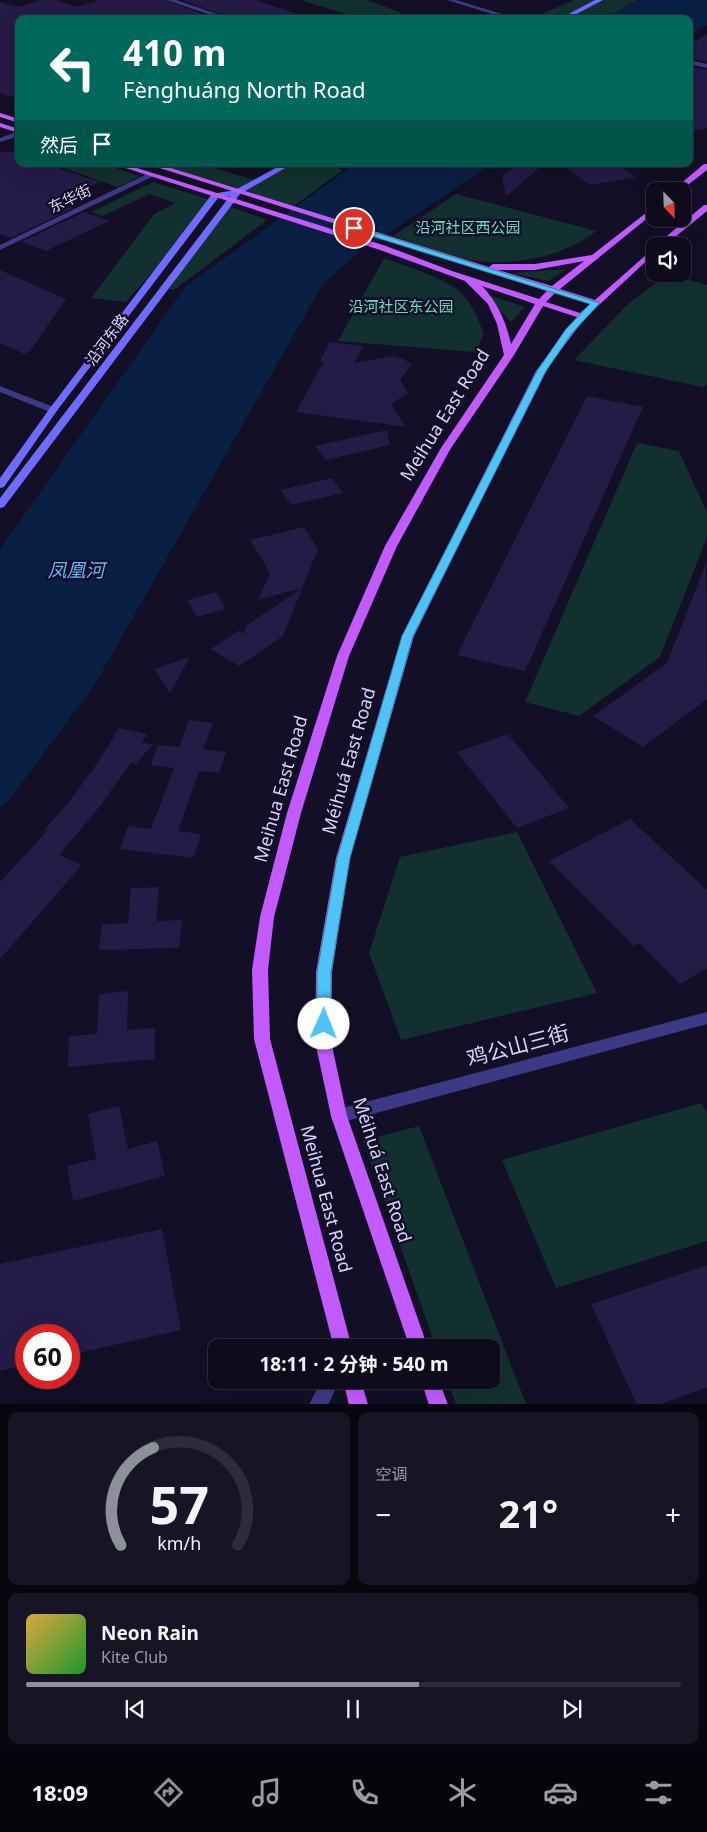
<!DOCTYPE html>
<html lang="zh">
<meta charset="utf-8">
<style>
:root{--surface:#0e0b1c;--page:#171425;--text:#f1f3f6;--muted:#9b9ba3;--line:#2e2b3b;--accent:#8c9099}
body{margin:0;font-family:"Noto Sans","Noto Sans SC",sans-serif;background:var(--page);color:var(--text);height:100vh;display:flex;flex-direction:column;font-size:19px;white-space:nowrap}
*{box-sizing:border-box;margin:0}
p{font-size:16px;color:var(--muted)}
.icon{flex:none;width:28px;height:28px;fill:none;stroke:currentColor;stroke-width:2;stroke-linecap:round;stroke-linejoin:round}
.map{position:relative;height:1404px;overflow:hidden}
.drawer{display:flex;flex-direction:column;gap:8px;padding:8px;background:#08060f;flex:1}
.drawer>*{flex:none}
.guide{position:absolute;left:15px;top:15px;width:678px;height:152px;border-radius:10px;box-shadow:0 5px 20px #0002,0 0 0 1px var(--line);background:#00695c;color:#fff;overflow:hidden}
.needle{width:32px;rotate:157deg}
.fabs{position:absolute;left:646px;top:182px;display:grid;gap:10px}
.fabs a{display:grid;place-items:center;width:45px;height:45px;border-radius:10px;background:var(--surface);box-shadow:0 5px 20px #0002,0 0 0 1px var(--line);font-size:25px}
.speed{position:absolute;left:15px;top:1324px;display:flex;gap:10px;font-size:25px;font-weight:700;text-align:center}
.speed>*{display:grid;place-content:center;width:65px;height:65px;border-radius:50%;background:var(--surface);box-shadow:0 5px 20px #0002,0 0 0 1px var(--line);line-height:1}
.speed .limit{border:8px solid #d22;background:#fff;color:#111}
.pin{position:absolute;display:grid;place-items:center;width:42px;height:42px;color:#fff;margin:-21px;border:2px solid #fff;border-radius:50%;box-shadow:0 1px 5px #0007}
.me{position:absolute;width:55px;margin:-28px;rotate:1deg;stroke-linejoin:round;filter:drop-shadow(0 0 4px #0008)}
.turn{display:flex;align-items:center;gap:18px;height:105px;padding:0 25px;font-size:22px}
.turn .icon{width:65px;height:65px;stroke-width:2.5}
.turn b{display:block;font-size:35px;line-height:42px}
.then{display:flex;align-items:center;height:48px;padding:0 25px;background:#0003;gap:10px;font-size:19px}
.big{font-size:38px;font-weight:700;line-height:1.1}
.drawer .tile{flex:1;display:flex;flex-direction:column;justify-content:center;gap:8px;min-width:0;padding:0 18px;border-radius:10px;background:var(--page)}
.drawer .dial{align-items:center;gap:0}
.dial svg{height:130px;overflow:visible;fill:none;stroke:var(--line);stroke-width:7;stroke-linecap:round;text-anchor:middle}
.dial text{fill:var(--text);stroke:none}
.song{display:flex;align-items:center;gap:15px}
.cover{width:60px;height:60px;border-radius:8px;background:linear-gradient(135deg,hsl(40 70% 55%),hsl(130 70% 35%))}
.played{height:5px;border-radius:2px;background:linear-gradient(90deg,var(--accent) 60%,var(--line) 60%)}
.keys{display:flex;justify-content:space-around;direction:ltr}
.heat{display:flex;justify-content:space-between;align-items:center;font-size:28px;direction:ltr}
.drawer .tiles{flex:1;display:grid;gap:8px;grid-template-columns:1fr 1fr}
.tile:last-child{grid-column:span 2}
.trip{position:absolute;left:208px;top:1339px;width:292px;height:50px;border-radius:10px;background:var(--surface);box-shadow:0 5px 20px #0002,0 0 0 1px var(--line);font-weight:700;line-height:50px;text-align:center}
.tab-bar{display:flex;height:80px;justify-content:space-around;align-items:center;background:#06040b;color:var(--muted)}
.tab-bar .icon{width:35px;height:35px}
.tab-bar .active{color:var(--accent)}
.tab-bar b{font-size:22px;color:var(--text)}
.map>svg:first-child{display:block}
.green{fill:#12302f}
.water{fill:#0a1f44}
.building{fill:#241b47}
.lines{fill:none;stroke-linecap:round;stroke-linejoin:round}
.street{fill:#3d3a85;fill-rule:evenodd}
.secondary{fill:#6f6bff;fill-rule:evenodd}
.primary{fill:#c25bff;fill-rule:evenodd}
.route{fill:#4fc3f7;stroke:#337fa1}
.labels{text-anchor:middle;stroke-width:5;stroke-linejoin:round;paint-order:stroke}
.far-street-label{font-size:15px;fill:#d9d4ff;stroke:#130f26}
.far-park-label{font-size:15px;fill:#5fe0c0;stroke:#130f26}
.street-label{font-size:18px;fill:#d9d4ff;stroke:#130f26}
.water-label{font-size:19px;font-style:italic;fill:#62b6ff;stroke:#130f26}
.near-street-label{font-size:21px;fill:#d9d4ff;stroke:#130f26}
</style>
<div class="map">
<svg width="707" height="1405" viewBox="0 0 707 1405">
<rect width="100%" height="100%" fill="#130f26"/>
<path class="green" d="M302,0H367L402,13C392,32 319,6 302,0Z
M574,0H596L559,19L534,17Z
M602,0H638L604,19H564Z
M52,164H103L140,176L118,187Z
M156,164H200L254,180L236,190Z
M292,164H324L343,170L291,208L241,191Z
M153,182L214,201L126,302L91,298L154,214L176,203L149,194L103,216L91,212Z
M456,194L596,231C563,258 508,268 466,259C441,253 417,244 393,236Z
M226,205L267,220L174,290L159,288Z
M384,258C407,267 448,278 464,296C474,307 479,321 484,334L475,352L338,341Z
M566,269L548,281L511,273Z
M668,274L707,285V384L703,387L574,360L628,304Z
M484,294L525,307L511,322Z
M637,443L679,451L707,513V537L660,657L579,716L525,702Z
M517,832L597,993L401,1040L369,953L400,857Z
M701,1103L707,1113V1241L556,1288L502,1160Z
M419,1126L526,1404H456L447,1380H491V1348L436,1347L363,1141Z"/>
<path class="water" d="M639,0H707V25L689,36V19H605Z
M355,164H492L357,254L324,282L95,684L12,796L0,808V549L186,286Z"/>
<path class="building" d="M42,0H55L76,7L100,0H165L216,19H19V99L0,93V2L18,7Z
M182,0H254L301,15V19H234Z
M707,34V62L689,58V45Z
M689,66L707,70V128L689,132Z
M19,151V164H46L100,182L56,202L73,208L11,238L0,234V152Z
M517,164H544L506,196L502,176Z
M561,164H617L636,177L590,185Z
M84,212L109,221L46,251L21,242Z
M0,270L66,299L30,351L24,354L0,343Z
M330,342L363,346L354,363L392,356L403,359L412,364L400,380L408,393L391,404L406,427L296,412L324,361H320Z
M587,396L643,407L525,671L457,655Z
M387,430L390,445L326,460L315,446Z
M332,478L343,493L291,505L280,490Z
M304,527L318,549L283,636L239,666L211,649L240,630L243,635L247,625L302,588L258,600L270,573L250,540Z
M706,563L707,699L643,747L593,716L667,663Z
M216,592L226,609L197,617L187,600Z
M190,657L170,693L154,669Z
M189,720L213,723L203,749L226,752L219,773L199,771L178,831L201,834L193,858L120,849L128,826L151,829L174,768L151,765L158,745L179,747Z
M119,728L147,734L142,743L153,744L136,764L131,763L100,806L59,855L82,865L0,959V882L47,831L44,830L68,803L99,761Z
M508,734L569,808L517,828L457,752Z
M630,819L707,890V968L680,984L639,943L634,946L549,861Z
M159,887L156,921L182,920L179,948L99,950L102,924L128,923L131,888Z
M128,991L127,1030L155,1028V1059L68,1067L69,1036L97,1034L99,994Z
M119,1106L128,1149L157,1141L165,1176L73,1201L67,1166L96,1159L88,1114Z
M162,1229L181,1330L69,1355V1335H26V1365L0,1371V1264Z
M707,1265V1387L658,1405H637L591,1304Z"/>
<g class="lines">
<path class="street" d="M167,0H176L232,19H222Z
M447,0H456L518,19H508Z
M689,60L707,64V68L689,64Z
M19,131V136L0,142V138Z
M149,173L156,175L0,250V245Z
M0,386L56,408L58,410L56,412H50L0,392Z
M707,1012V1024L339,1123L333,1121L331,1116L333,1111L339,1109Z
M321,1380H340L328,1405H309Z"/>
<path class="secondary" d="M595,0H603L567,19H559Z
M283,164H292L240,194L4,507L0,508V498L230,196L218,198L56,412L4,487L0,488V478L50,408L212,194L235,190Z"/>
<path class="primary" d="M0,113L19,119V123L0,117Z
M0,123L19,129V133L0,127Z
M113,164H124L386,246L452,271L539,299L547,291L147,164H158L489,267L493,264H535L592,255L655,206V212L560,289L595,300L655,247V253L585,318L545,371L414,636L350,858L332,972L331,1041L347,1116L428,1348H410L331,1116L315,1041L316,972L336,858L402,636L536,371L577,317L543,306L514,355L451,448L397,546L349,656L301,813L274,917L268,970L270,1039L352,1348H334L254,1039L252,970L260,917L287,813L337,656L385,546L441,448L504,355L497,324L488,304L465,281L380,250ZM584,261L552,286L498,270H535ZM482,286L535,304L511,344C506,322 498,303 482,286ZM555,293L590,304L580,313L546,302Z
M704,164H707V170L680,191H672Z
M704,205H707V211L664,246H655Z
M343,1380H361L368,1405H349Z
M421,1380H439L448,1405H429Z"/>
</g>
<path class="route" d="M354,226L600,303L572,333L546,371L413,636L350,858L331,972V1024L329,1028H319L317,1024V972L337,858L402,636L537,371L566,329L590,304L352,230L351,228Z"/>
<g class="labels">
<g class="far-street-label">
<text transform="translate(70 199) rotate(-26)" y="5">东华街</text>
<text transform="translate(107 340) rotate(-53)" y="5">沿河东路</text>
</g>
<g class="far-park-label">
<text x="468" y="233">沿河社区西公园</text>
<text x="401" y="312">沿河社区东公园</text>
</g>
<g class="street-label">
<text transform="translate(445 415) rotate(-58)" y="6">Meihua East Road</text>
<text transform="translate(349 761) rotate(-74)" y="6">Méihuá East Road</text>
<text transform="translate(281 789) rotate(-74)" y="6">Meihua East Road</text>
<text transform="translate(382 1170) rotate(72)" y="6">Méihuá East Road</text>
<text transform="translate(326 1199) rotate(75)" y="6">Meihua East Road</text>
</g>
<g class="water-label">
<text x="76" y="577">凤凰河</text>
</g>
<g class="near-street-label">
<text transform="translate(518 1046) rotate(-15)" y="7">鸡公山三街</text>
</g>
</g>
</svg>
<div class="fabs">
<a><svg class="needle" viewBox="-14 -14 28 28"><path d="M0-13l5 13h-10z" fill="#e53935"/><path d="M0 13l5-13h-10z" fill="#9b9ba3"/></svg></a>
<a><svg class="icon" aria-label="sound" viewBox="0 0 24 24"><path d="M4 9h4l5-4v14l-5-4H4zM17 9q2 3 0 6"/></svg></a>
</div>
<div class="speed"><div class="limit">60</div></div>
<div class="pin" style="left:354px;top:228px;background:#d93025"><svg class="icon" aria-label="arrive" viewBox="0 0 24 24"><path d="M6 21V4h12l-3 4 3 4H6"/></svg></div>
<svg class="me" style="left:324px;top:1024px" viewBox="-20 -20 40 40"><circle r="19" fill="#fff"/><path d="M0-13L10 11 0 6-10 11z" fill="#4fc3f7"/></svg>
<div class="trip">18:11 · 2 分钟 · 540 m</div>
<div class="guide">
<div class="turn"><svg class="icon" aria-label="left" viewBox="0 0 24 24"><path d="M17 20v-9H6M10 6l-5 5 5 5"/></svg><div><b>410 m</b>Fènghuáng North Road</div></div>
<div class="then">然后<svg class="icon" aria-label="arrive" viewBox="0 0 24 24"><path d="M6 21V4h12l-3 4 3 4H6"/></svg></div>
</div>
</div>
<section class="drawer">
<div class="tiles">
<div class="tile dial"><svg viewBox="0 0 100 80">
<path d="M14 69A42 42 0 1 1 86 69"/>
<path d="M14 69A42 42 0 0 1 34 9" stroke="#8c9099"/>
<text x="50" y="56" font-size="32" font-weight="700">57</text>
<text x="50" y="72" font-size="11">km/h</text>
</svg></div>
<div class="tile"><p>空调</p>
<div class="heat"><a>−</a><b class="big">21°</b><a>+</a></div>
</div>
<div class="tile">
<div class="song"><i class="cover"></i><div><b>Neon Rain</b><p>Kite Club</p></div></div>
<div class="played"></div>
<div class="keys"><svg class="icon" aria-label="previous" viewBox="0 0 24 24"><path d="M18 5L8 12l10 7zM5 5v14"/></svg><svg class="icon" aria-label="pause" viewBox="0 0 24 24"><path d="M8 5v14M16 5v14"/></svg><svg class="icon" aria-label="next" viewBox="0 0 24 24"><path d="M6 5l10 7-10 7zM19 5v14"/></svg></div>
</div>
</div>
</section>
<nav class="tab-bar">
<b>18:09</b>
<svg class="icon active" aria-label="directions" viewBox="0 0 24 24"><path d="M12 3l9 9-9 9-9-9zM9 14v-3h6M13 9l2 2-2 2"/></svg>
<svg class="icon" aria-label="music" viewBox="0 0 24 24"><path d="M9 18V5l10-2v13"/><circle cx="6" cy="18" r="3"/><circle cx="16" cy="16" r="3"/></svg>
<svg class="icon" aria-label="phone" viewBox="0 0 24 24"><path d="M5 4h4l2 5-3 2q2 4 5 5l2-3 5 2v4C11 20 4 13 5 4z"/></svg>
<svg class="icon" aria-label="climate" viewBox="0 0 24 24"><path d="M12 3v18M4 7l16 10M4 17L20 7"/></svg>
<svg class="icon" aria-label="car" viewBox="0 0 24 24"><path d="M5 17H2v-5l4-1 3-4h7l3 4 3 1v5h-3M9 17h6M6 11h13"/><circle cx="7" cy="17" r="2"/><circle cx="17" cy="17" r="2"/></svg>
<svg class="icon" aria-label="filters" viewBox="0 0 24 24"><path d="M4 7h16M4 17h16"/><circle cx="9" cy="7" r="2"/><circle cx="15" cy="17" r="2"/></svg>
</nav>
